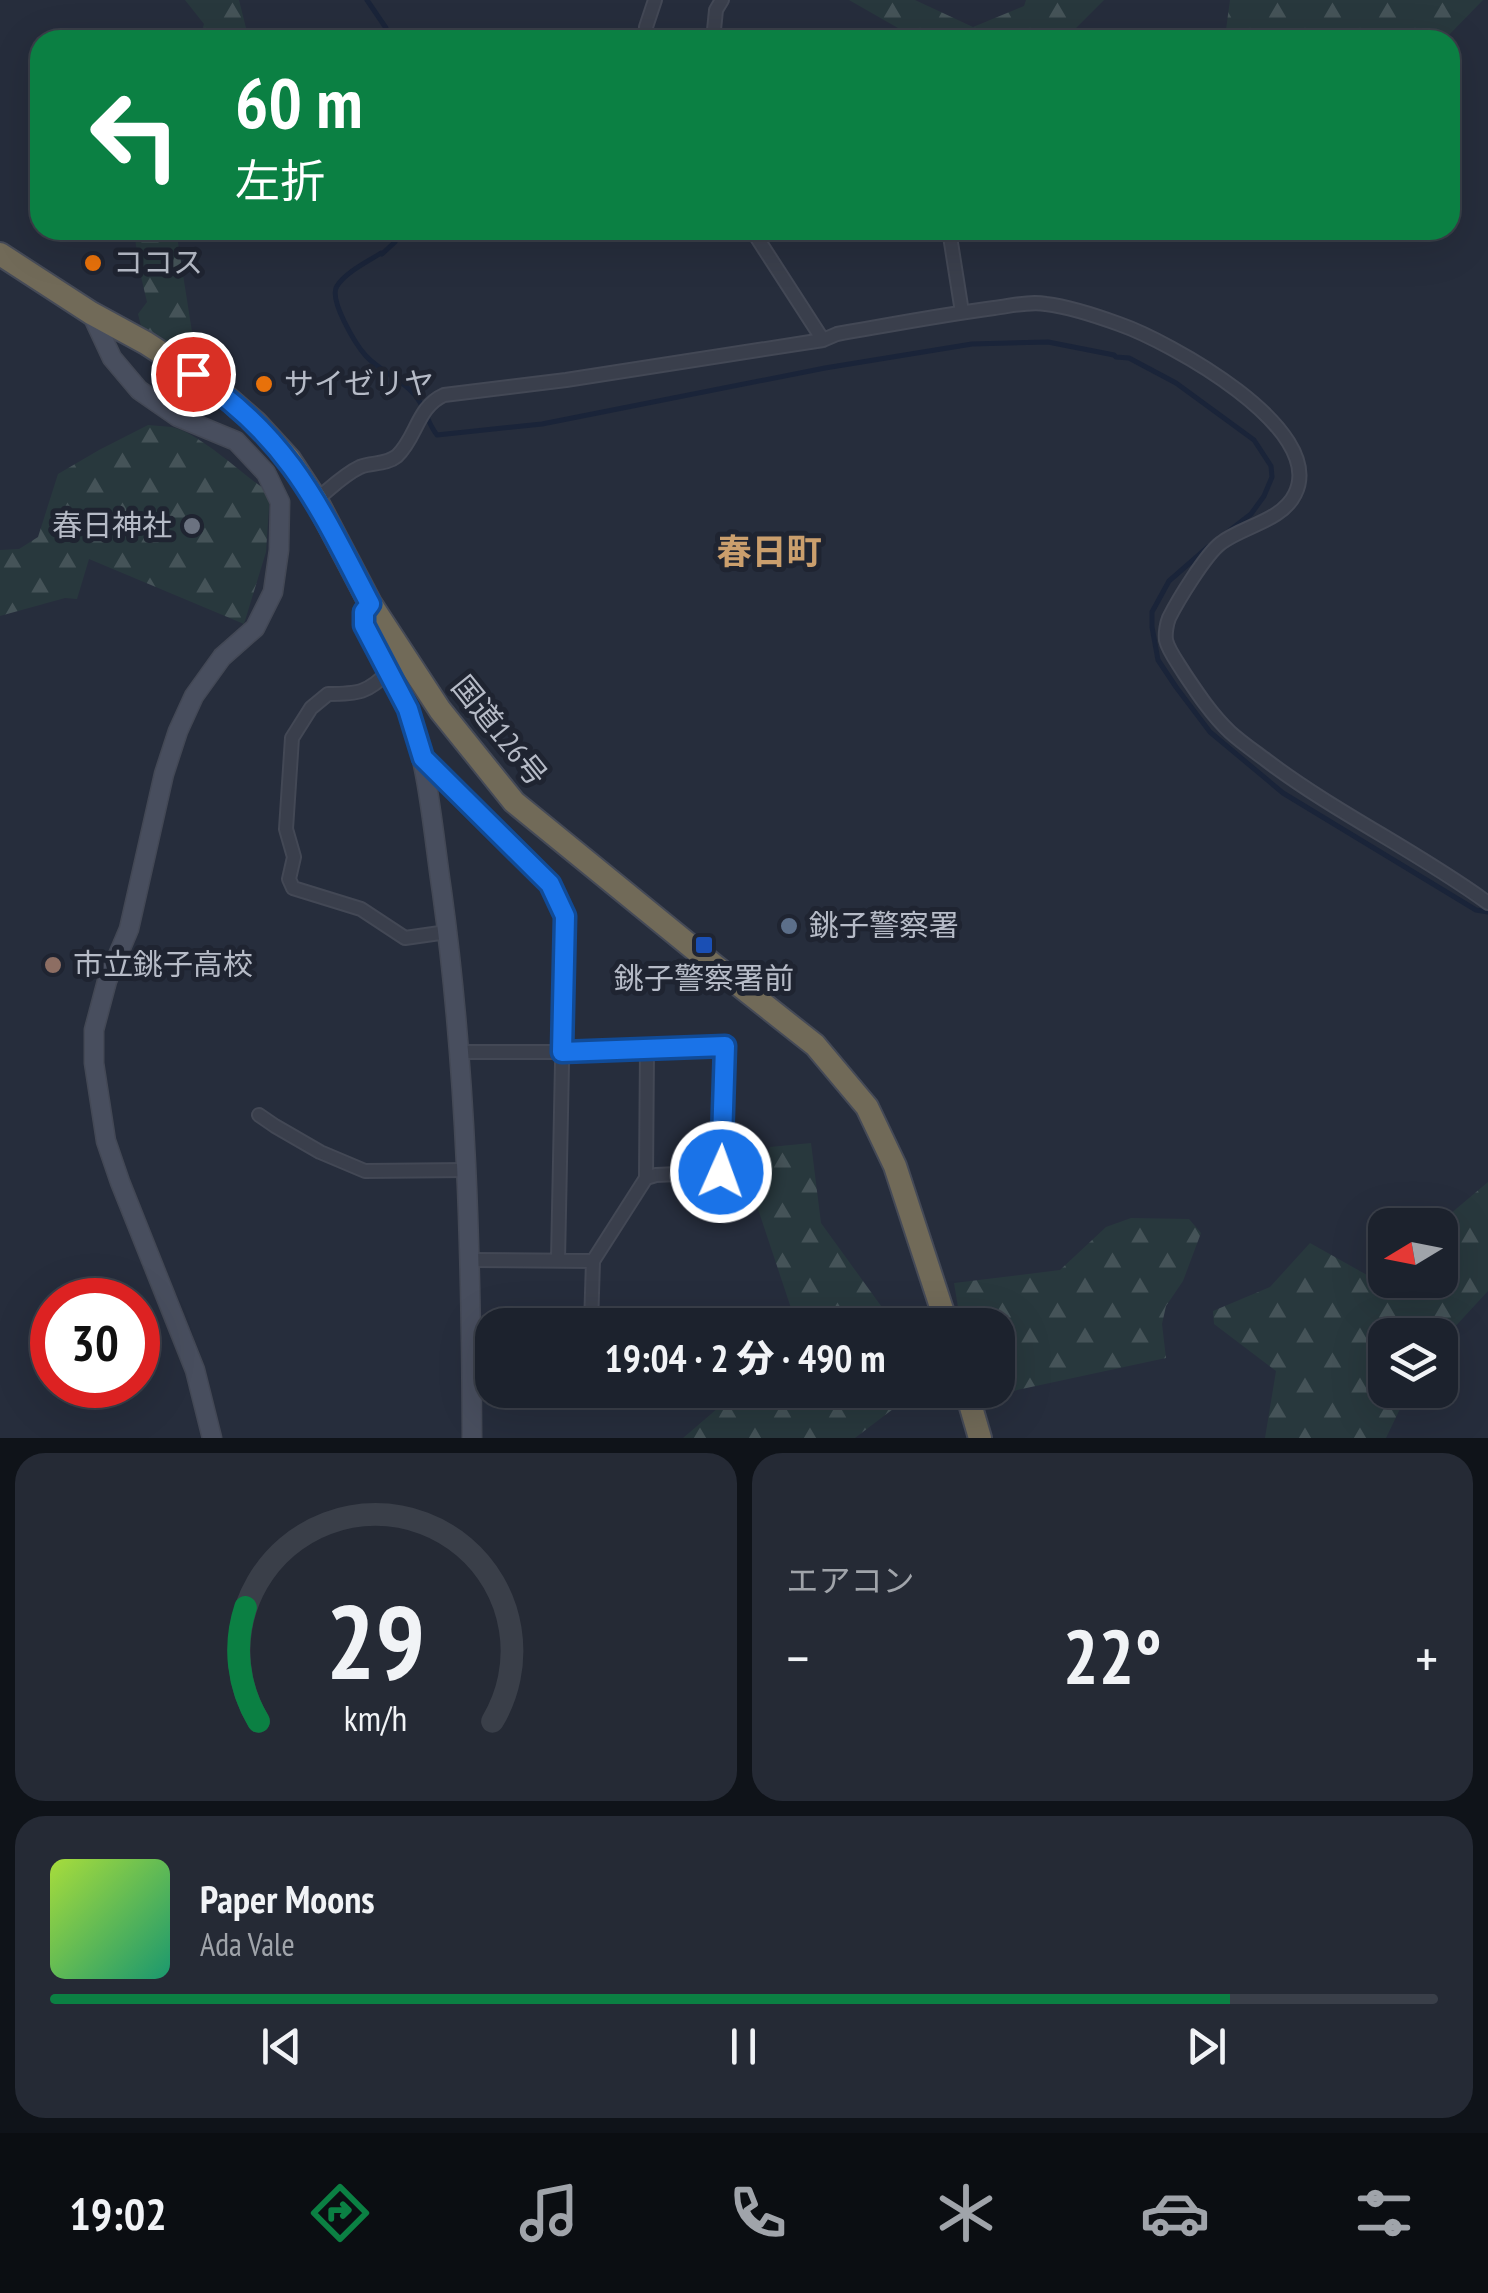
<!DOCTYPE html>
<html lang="ja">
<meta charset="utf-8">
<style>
:root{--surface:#1c222d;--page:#252a35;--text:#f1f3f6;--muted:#a0a4aa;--line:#3a3f49;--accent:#0b8043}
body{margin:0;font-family:"PT Sans Narrow","Noto Sans JP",sans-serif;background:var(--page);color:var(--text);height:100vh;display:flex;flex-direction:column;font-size:38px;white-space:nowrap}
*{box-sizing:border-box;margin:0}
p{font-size:32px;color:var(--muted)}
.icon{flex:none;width:55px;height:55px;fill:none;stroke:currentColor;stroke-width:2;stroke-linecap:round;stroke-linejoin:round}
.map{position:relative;height:1438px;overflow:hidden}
.drawer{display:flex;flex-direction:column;gap:15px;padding:15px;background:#0f1319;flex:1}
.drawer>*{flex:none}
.guide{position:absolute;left:30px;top:30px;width:1430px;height:210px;border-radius:30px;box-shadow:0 10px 40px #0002,0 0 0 2px var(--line);background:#0b8043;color:#fff;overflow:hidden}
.needle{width:65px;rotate:260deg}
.tools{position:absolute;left:1368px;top:1208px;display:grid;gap:20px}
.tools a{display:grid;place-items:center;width:90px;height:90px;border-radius:20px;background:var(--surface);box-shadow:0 10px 40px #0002,0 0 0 2px var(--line);font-size:50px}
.speed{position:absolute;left:30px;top:1278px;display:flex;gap:20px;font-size:50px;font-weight:700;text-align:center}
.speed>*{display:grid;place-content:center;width:130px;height:130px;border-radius:50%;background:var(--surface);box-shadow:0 10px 40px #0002,0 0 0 2px var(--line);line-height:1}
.speed .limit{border:15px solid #d22;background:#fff;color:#111}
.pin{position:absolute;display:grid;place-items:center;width:85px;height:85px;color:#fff;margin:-42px;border:5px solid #fff;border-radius:50%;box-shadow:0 2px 10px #0007}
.me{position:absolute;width:110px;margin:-55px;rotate:2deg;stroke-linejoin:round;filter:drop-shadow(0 0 8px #0008)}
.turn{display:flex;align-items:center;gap:35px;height:210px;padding:0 40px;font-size:45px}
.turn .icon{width:130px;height:130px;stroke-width:2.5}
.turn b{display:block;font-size:70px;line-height:85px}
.big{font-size:75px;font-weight:800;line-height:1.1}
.drawer .tile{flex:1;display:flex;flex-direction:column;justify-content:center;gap:15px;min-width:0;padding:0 35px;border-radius:30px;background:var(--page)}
.drawer .dial{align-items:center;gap:0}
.dial svg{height:260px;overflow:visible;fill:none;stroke:var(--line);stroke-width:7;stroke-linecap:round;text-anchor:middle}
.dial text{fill:var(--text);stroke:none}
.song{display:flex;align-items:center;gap:30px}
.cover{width:120px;height:120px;border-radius:15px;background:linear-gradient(135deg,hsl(80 70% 55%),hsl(160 70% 35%))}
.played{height:10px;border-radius:5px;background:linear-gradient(90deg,var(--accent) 85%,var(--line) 85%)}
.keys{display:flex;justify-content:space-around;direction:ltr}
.heat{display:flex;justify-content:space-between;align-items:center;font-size:55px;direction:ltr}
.drawer .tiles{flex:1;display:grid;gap:15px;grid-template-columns:1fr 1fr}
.tile:last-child{grid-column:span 2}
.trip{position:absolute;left:475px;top:1308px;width:540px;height:100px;border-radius:30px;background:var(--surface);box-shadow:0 10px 40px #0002,0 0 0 2px var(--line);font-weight:800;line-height:100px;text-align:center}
.dock{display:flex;height:160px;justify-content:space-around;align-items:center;background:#0b0e12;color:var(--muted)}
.dock .icon{width:70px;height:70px}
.dock .selected{color:var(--accent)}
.dock b{font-size:45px;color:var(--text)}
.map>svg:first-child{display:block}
.forest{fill:url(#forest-firs)}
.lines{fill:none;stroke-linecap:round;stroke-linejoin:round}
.stream{stroke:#1a2439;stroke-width:5}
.street-casing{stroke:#434855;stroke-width:16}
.secondary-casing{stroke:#434855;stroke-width:21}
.highway-casing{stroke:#454a57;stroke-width:26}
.street{stroke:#3a3f4c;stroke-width:12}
.secondary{stroke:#484e5e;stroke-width:18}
.highway{stroke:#716a58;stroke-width:22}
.route-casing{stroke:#114b97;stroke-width:25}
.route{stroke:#1a73e8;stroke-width:18}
.food-dot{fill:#e8710a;stroke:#1f2431;stroke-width:4}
.worship-dot{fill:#6b7280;stroke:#1f2431;stroke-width:4}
.service-dot{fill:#5c6f8a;stroke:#1f2431;stroke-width:4}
.transit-dot{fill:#1a4fb4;stroke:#1f2431;stroke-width:4}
.education-dot{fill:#8d6e63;stroke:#1f2431;stroke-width:4}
.labels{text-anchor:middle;stroke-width:10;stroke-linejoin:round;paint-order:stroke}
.poi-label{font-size:30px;fill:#b6bbc7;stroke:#1f2431;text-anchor:start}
.street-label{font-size:30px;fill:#b6bbc7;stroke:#1f2431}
.quarter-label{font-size:35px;font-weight:bold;fill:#cb9f6d;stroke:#1f2431}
</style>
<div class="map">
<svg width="1488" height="1438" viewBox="0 0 1488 1438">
<defs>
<pattern id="forest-firs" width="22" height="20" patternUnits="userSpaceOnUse" patternTransform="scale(2.5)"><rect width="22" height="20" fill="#28383d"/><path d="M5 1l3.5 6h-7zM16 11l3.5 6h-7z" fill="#455358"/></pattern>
</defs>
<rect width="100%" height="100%" fill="#262d3c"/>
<path class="forest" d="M185,0H239L249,40H199L204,24Z
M849,0H915L973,27L1024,6L1026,0H1104L1076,28L1037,34L1021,40H919Z
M1230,0H1483L1444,40H1227L1225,37Z
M134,230H176L198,370L142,330L138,314L147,302L139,268Z
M148,425C156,426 164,426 172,427C200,433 244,476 270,493L266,552L244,624L89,559L77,599L65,598L0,616V550L19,549L38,537L58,474L99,450Z
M811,1143L821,1223L884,1310L927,1325H787L794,1317L757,1206L770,1147Z
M1488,1182V1291L1440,1343V1335H1385V1390H1409L1386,1438H1265L1276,1371L1214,1324L1213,1311L1270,1287L1310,1243L1367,1275L1385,1266V1280H1440V1225H1437Z
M1131,1218L1189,1219L1201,1233L1183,1281L1166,1306L1162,1324L1166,1358L1013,1391L998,1376V1325H961L954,1283L1060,1270L1106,1227Z
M739,1390H918L855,1438H683Z"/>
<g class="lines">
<path class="stream" d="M367,0L386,28L383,40
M397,230L395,242L382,254L381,253C367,262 346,272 337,286C328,299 356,345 366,356C378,369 396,377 409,389C426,404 425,420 437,435L542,424L825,368L972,344L1048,342L1114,355L1116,357L1129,358L1176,383L1254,440L1271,466L1272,477L1264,496L1251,514L1229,531
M1208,547L1169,581L1152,612V627L1158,660L1176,687L1210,732L1283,793L1476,910L1488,912"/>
<g class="street-casing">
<path id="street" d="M645,40L646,27L655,0
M713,40L716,10L722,0
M752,230L823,340
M949,230L962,312
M316,500C330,489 343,475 360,467C372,462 386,465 397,456C417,437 417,407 444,395L566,380L823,340L837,334C889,325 941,315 994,308C1011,306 1029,301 1046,304C1070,307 1097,316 1119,324C1168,341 1328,428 1295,494C1282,521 1243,526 1221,543C1206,554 1178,600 1169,618C1167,623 1165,633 1166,640C1168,650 1178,663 1184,673C1198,694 1212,715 1230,732C1241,742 1254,751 1266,760C1336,813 1417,851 1488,903
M389,671C368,693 358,694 328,694L311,708L292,738L286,829L294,857L289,879L293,888L361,909L405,938L447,932
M423,758L549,885L565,916L558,1260
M459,1052H562L725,1046L721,1172L656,1175L646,1178L593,1261L591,1325
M259,1115L275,1126L320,1152L365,1171L467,1170
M646,1178L647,1049
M471,1260L593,1261
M472,1355H492"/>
</g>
<g class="secondary-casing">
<path id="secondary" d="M91,313L112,358L139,390L178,417L236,441L266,473L280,502L279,550L273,592L255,628L222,657L194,696L178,731L164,774L129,929L107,981L94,1030V1063L106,1141L120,1182L195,1370L212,1438
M370,603L363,612L364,625C379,653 398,682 409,713C429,770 433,832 442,892C467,1073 471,1255 472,1438"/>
</g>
<g class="highway-casing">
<path id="highway" d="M0,254L91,313L146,343L217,389L256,423L289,459L316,500L370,603L440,710L514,802L715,966L815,1045L867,1107L895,1166L947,1325
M966,1390L980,1438"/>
</g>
<use href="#street" class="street"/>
<use href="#secondary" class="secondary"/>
<use href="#highway" class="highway"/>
</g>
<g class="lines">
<g class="route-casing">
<path id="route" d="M193,374C289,437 319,506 370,604L364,612V625L408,709L423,758L550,884L565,916L562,1052L725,1046L721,1172"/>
</g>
<use href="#route" class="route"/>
</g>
<g class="food-dot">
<circle cx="93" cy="263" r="10"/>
<circle cx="264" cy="384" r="10"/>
</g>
<circle class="worship-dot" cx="192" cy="526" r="10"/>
<circle class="service-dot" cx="789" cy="926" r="10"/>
<rect class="transit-dot" x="694" y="935" width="20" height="20" rx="5"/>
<circle class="education-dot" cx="53" cy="965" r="10"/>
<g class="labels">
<g class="poi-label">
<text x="113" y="273">ココス</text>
<text x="284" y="394">サイゼリヤ</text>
<text x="172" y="536" text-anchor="end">春日神社</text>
<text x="809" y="936">銚子警察署</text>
<text x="73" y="975">市立銚子高校</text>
<text x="704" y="989" text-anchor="middle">銚子警察署前</text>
</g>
<g class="street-label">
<text transform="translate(499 731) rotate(51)" y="10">国道126号</text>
</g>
<g class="quarter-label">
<text x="769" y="564">春日町</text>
</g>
</g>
</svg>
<div class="tools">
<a><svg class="needle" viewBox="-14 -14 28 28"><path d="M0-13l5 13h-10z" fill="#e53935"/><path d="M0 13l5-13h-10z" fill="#a0a4aa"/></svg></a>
<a><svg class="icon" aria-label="layers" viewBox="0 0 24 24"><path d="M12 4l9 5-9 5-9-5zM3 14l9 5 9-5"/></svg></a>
</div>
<div class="speed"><div class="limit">30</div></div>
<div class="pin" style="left:193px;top:374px;background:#d93025"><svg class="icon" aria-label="arrive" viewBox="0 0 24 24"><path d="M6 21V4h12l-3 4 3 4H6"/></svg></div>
<svg class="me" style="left:721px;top:1172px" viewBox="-20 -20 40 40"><circle r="17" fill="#1a73e8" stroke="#fff" stroke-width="3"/><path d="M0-11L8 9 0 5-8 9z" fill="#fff"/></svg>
<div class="trip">19:04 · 2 分 · 490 m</div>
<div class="guide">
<div class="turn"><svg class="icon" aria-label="left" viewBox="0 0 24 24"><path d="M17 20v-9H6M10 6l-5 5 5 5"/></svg><div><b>60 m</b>左折</div></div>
</div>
</div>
<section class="drawer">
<div class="tiles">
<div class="tile dial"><svg viewBox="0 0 100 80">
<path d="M14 69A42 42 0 1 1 86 69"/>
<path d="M14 69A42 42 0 0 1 10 34" stroke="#0b8043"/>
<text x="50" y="56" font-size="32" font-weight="700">29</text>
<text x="50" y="72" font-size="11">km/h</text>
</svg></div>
<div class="tile"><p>エアコン</p>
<div class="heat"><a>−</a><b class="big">22°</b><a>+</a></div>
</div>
<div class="tile">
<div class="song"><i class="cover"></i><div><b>Paper Moons</b><p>Ada Vale</p></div></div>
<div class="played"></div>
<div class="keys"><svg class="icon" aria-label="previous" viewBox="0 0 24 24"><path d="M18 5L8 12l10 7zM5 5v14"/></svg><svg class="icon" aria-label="pause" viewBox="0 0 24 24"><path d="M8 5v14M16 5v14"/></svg><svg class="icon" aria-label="next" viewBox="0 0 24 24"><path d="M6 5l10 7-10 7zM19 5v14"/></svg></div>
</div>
</div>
</section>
<nav class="dock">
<b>19:02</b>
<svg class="icon selected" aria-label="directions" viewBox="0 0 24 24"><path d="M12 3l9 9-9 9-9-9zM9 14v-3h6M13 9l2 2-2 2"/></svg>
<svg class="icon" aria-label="music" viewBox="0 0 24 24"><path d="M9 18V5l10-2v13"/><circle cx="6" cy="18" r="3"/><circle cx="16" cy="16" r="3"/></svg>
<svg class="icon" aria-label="phone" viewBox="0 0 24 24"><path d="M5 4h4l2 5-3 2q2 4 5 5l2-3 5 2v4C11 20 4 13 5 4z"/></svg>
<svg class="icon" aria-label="climate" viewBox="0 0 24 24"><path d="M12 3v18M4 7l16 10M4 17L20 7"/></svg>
<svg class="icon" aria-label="car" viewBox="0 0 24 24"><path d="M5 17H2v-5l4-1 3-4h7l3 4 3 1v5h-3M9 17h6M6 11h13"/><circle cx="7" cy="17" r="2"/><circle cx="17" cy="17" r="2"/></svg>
<svg class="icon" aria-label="filters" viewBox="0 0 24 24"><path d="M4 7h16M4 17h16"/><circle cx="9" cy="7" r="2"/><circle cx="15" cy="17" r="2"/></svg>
</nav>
